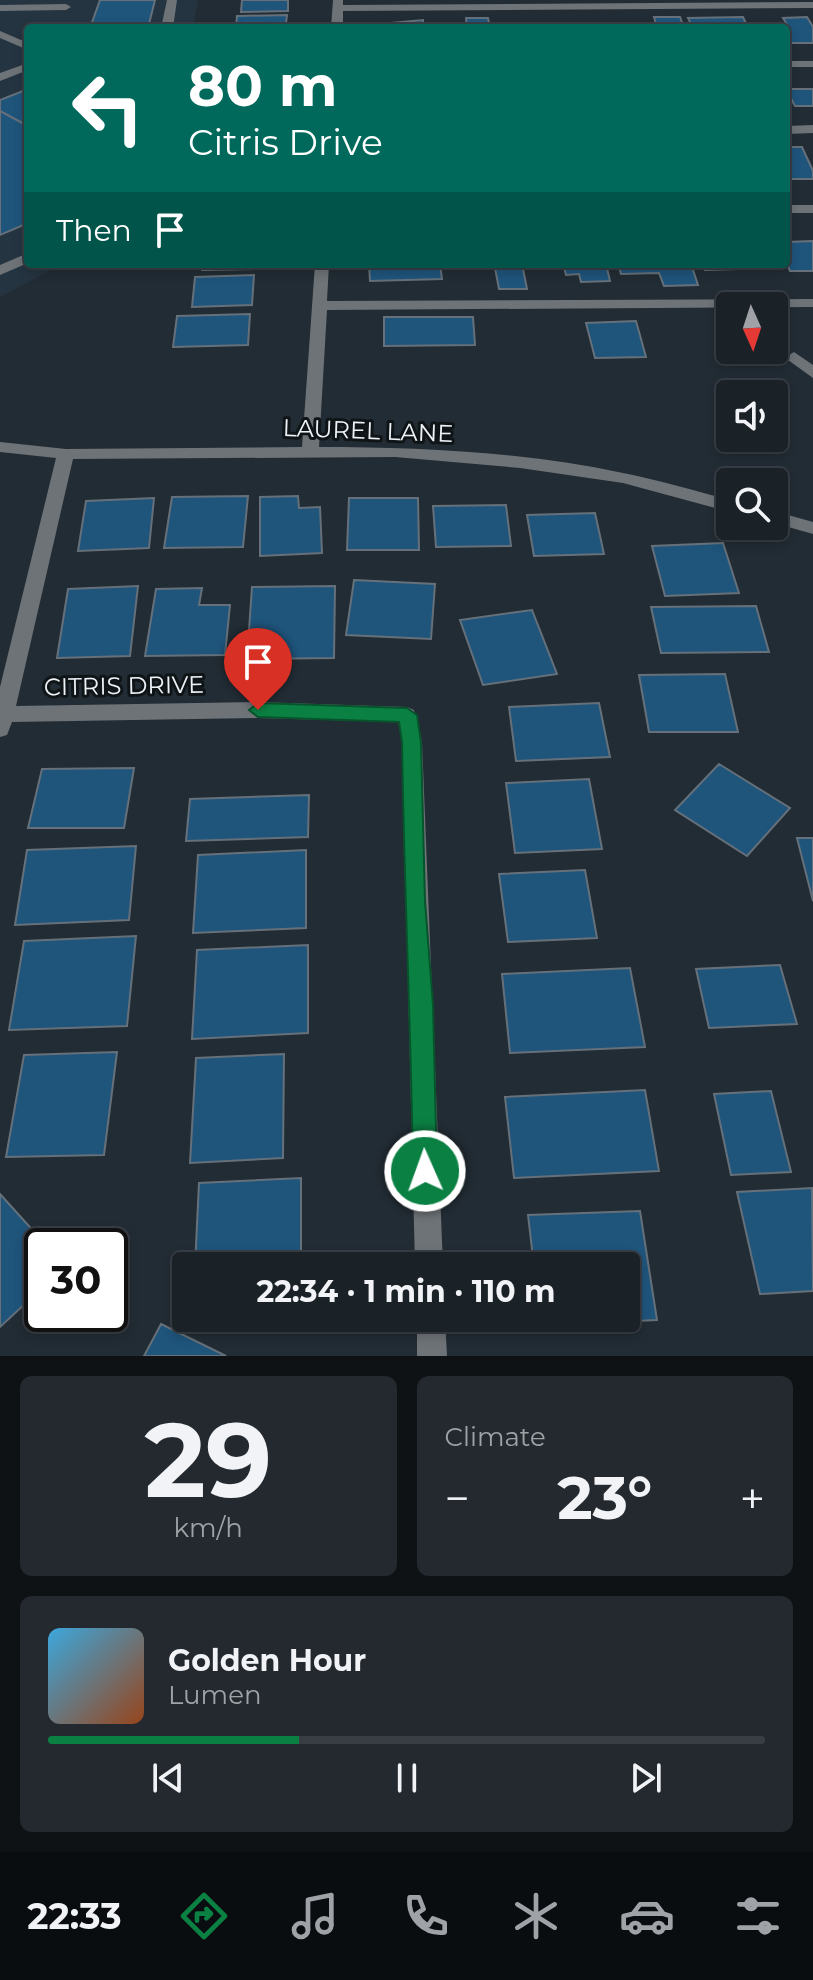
<!DOCTYPE html>
<meta charset="utf-8">
<style>
:root{--surface:#1a2127;--page:#23292f;--text:#f1f3f6;--muted:#9fa3a7;--line:#383e44;--accent:#0b8043}
body{margin:0;font-family:Montserrat,sans-serif;background:var(--page);color:var(--text);height:100vh;display:flex;flex-direction:column;font-size:30px;white-space:nowrap}
*{box-sizing:border-box;margin:0}
p{font-size:26px;color:var(--muted)}
.icon{flex:none;width:44px;height:44px;fill:none;stroke:currentColor;stroke-width:2;stroke-linecap:round;stroke-linejoin:round}
.map{position:relative;height:1356px;overflow:hidden}
.details{display:flex;flex-direction:column;gap:20px;padding:20px;background:#0e1215;flex:1}
.details>*{flex:none}
.banner{position:absolute;left:24px;top:24px;width:766px;height:244px;border-radius:8px;box-shadow:0 4px 12px #0003,0 0 0 2px var(--line);background:#00695c;color:#fff;overflow:hidden}
.needle{width:52px;rotate:177deg}
.controls{position:absolute;left:716px;top:292px;display:grid;gap:16px}
.controls a{display:grid;place-items:center;width:72px;height:72px;border-radius:8px;background:var(--surface);box-shadow:0 4px 12px #0003,0 0 0 2px var(--line);font-size:40px}
.speed{position:absolute;left:24px;top:1228px;display:flex;gap:16px;font-size:40px;font-weight:700;text-align:center}
.speed>*{display:grid;place-content:center;width:104px;height:104px;border-radius:50%;background:var(--surface);box-shadow:0 4px 12px #0003,0 0 0 2px var(--line);line-height:1}
.speed .limit{border:4px solid #111;border-radius:12px;background:#fff;color:#111}
.pin{position:absolute;display:grid;place-items:center;width:68px;height:68px;color:#fff;margin:-82px -34px;border-radius:50% 50% 50% 0;rotate:-45deg;box-shadow:0 0 8px #0007}
.pin .icon{rotate:45deg}
.me{position:absolute;width:88px;margin:-44px;rotate:358deg;stroke-linejoin:round;filter:drop-shadow(0 0 6px #0008)}
.turn{display:flex;align-items:center;gap:28px;height:168px;padding:0 32px;font-size:36px}
.turn .icon{width:104px;height:104px;stroke-width:2.5}
.turn b{display:block;font-size:56px;line-height:68px}
.then{display:flex;align-items:center;height:76px;padding:0 32px;background:#0003;gap:16px;font-size:30px}
.big{font-size:60px;font-weight:700;line-height:1.1}
.details .widget{flex:1;display:flex;flex-direction:column;justify-content:center;gap:12px;min-width:0;padding:0 28px;border-radius:12px;background:var(--page)}
.details .dial{align-items:center;gap:0}
.dial b{font-size:104px;line-height:1}
.song{display:flex;align-items:center;gap:24px}
.cover{width:96px;height:96px;border-radius:12px;background:linear-gradient(135deg,hsl(200 70% 55%),hsl(20 70% 35%))}
.played{height:8px;border-radius:4px;background:linear-gradient(90deg,var(--accent) 35%,var(--line) 35%)}
.keys{display:flex;justify-content:space-around;direction:ltr}
.heat{display:flex;justify-content:space-between;align-items:center;font-size:44px;direction:ltr}
.details .tiles{flex:1;display:grid;gap:20px;grid-template-columns:1fr 1fr}
.widget:last-child{grid-column:span 2}
.trip{position:absolute;left:172px;top:1252px;width:468px;height:80px;border-radius:8px;background:var(--surface);box-shadow:0 4px 12px #0003,0 0 0 2px var(--line);font-weight:700;line-height:80px;text-align:center}
.menu{display:flex;height:128px;justify-content:space-around;align-items:center;background:#0a0d10;color:var(--muted)}
.menu .icon{width:56px;height:56px}
.menu .active{color:var(--accent)}
.menu b{font-size:36px;color:var(--text)}
.map>svg:first-child{display:block}
.built{fill:#253441}
.building{fill:#1f547b;stroke:#65707a;stroke-width:2}
.lines{fill:none;stroke-linecap:round;stroke-linejoin:round}
.minor{fill:#6e7377;fill-rule:evenodd}
.route{fill:#0b8043;stroke:#07532c;stroke-width:2}
.labels{text-anchor:middle;stroke-width:6;stroke-linejoin:round;paint-order:stroke}
.street-label{font-size:24px;fill:#ecf2f8;stroke:#0f1417}
</style>
<div class="map">
<svg width="813" height="1356" viewBox="0 0 813 1356">
<rect width="100%" height="100%" fill="#222c34"/>
<path class="built" d="M0,0H198L193,28H28V264H62L0,297Z"/>
<path class="building" d="M100,0H155L148,28H90Z
M242,0H288V11L241,12Z
M287,15L286,23H277V28H236L237,16Z
M654,17H680L684,28H631L630,24H656Z
M743,17L748,28H693L688,18Z
M807,17L813,27V43H786V28L758,27L788,26L783,18Z
M466,18H488L490,28H467Z
M423,20V28H369V25Z
M615,24L617,28H566L565,25Z
M28,89V126L0,111V100Z
M786,89H813V106H795Z
M0,111L28,126V223L0,235Z
M786,147H802L813,171V179H786Z
M813,241V271H790L786,262V242Z
M202,264H259V269L202,270Z
M369,264H440L442,279L370,281Z
M454,264H522L527,289H499L495,268L454,269Z
M536,264H606L610,281L581,282L579,274L566,275L564,267L537,268Z
M618,264H691L698,285L664,286L659,273L621,274Z
M702,264H775L777,268L705,270Z
M254,275L252,305L192,307L195,277Z
M250,314L248,345L173,347L177,316Z
M384,317H473L475,345L384,346Z
M636,321L646,357L595,358L586,323Z
M248,496L243,547L164,548L172,497Z
M298,496L299,508L320,507L322,553L260,556V497Z
M154,498L149,548L78,551L86,501Z
M349,498H418L419,550H347Z
M506,505L511,546L436,547L433,506Z
M595,513L604,554L534,556L527,515Z
M723,543L739,593L665,596L652,546Z
M354,580L435,584L431,639L346,635Z
M138,586L130,656L57,658L68,589Z
M335,586L334,658L247,659L252,587Z
M202,588L199,605H230L225,655L145,656L156,589Z
M756,606L769,652L661,653L651,607Z
M532,610L557,674L483,685L460,620Z
M725,674L738,732H649L639,675Z
M599,703L610,757L516,761L509,707Z
M719,764L790,808L747,856L675,810Z
M134,768L124,828H28L42,769Z
M589,779L602,849L515,853L506,783Z
M309,795L308,837L186,841L190,799Z
M797,838H813V901Z
M136,846L129,920L15,925L27,850Z
M306,850V928L193,933L198,855Z
M585,870L597,938L508,942L499,874Z
M136,936L127,1026L9,1030L24,941Z
M308,945V1033L192,1039L197,950Z
M780,965L797,1024L709,1028L696,969Z
M630,968L645,1047L510,1053L502,974Z
M117,1052L104,1155L6,1157L24,1055Z
M284,1054L283,1158L190,1163L196,1058Z
M645,1090L659,1171L514,1178L505,1097Z
M771,1091L791,1172L731,1175L714,1094Z
M301,1178V1266H195L199,1183Z
M812,1188L813,1291L760,1294L737,1192Z
M0,1194L47,1246H42V1288L0,1327Z
M640,1211L657,1320L540,1325L539,1318H626V1266H534L528,1215Z
M161,1324L226,1356H144Z"/>
<g class="lines">
<path class="minor" d="M167,0H177L173,28H161Z
M333,0H343V5L813,2V8L343,11V28H331Z
M0,5L66,4L71,7L66,10L0,11Z
M0,31L28,43V50L0,38Z
M786,61H813V67H786Z
M28,63V70L0,81V73Z
M813,125V133L786,134V126Z
M786,205H813V213H786Z
M28,253V263L0,275V265Z
M315,264H329L327,301L813,299V307L327,310L319,447C420,447 524,452 623,473C659,480 695,491 730,500V512L623,483L520,468L395,457L73,459L16,706L258,702L407,707L414,710L422,742L443,1266H415L402,742L398,722L258,718L12,722L7,735L0,737V687L56,458L0,452V442L66,449L302,447Z
M794,352L813,365V378L788,360L786,357Z
M774,511L813,522V534L774,523Z
M417,1318H445L447,1356H417Z"/>
</g>
<path class="route" d="M258,703L407,708L417,715L421,742L425,901L433,1005L437,1171L433,1179L425,1183L416,1179L413,1171C411,1028 404,885 402,742L399,722L258,717L249,710Z"/>
<g class="labels">
<g class="street-label">
<text transform="translate(368 431) rotate(2)" y="8">LAUREL LANE</text>
<text transform="translate(124 686) rotate(-1)" y="8">CITRIS DRIVE</text>
</g>
</g>
</svg>
<div class="controls">
<a><svg class="needle" viewBox="-14 -14 28 28"><path d="M0-13l5 13h-10z" fill="#e53935"/><path d="M0 13l5-13h-10z" fill="#9fa3a7"/></svg></a>
<a><svg class="icon" aria-label="sound" viewBox="0 0 24 24"><path d="M4 9h4l5-4v14l-5-4H4zM17 9q2 3 0 6"/></svg></a>
<a><svg class="icon" aria-label="search" viewBox="0 0 24 24"><circle cx="10" cy="10" r="6"/><path d="M15 15l6 6"/></svg></a>
</div>
<div class="speed"><div class="limit">30</div></div>
<div class="pin" style="left:258px;top:710px;background:#d93025"><svg class="icon" aria-label="arrive" viewBox="0 0 24 24"><path d="M6 21V4h12l-3 4 3 4H6"/></svg></div>
<svg class="me" style="left:425px;top:1171px" viewBox="-20 -20 40 40"><circle r="17" fill="#0b8043" stroke="#fff" stroke-width="3"/><path d="M0-11L8 9 0 5-8 9z" fill="#fff"/></svg>
<div class="trip">22:34 · 1 min · 110 m</div>
<div class="banner">
<div class="turn"><svg class="icon" aria-label="left" viewBox="0 0 24 24"><path d="M17 20v-9H6M10 6l-5 5 5 5"/></svg><div><b>80 m</b>Citris Drive</div></div>
<div class="then">Then<svg class="icon" aria-label="arrive" viewBox="0 0 24 24"><path d="M6 21V4h12l-3 4 3 4H6"/></svg></div>
</div>
</div>
<section class="details">
<div class="tiles">
<div class="widget dial"><b>29</b><p>km/h</p></div>
<div class="widget"><p>Climate</p>
<div class="heat"><a>−</a><b class="big">23°</b><a>+</a></div>
</div>
<div class="widget">
<div class="song"><i class="cover"></i><div><b>Golden Hour</b><p>Lumen</p></div></div>
<div class="played"></div>
<div class="keys"><svg class="icon" aria-label="previous" viewBox="0 0 24 24"><path d="M18 5L8 12l10 7zM5 5v14"/></svg><svg class="icon" aria-label="pause" viewBox="0 0 24 24"><path d="M8 5v14M16 5v14"/></svg><svg class="icon" aria-label="next" viewBox="0 0 24 24"><path d="M6 5l10 7-10 7zM19 5v14"/></svg></div>
</div>
</div>
</section>
<nav class="menu">
<b>22:33</b>
<svg class="icon active" aria-label="directions" viewBox="0 0 24 24"><path d="M12 3l9 9-9 9-9-9zM9 14v-3h6M13 9l2 2-2 2"/></svg>
<svg class="icon" aria-label="music" viewBox="0 0 24 24"><path d="M9 18V5l10-2v13"/><circle cx="6" cy="18" r="3"/><circle cx="16" cy="16" r="3"/></svg>
<svg class="icon" aria-label="phone" viewBox="0 0 24 24"><path d="M5 4h4l2 5-3 2q2 4 5 5l2-3 5 2v4C11 20 4 13 5 4z"/></svg>
<svg class="icon" aria-label="climate" viewBox="0 0 24 24"><path d="M12 3v18M4 7l16 10M4 17L20 7"/></svg>
<svg class="icon" aria-label="car" viewBox="0 0 24 24"><path d="M5 17H2v-5l4-1 3-4h7l3 4 3 1v5h-3M9 17h6M6 11h13"/><circle cx="7" cy="17" r="2"/><circle cx="17" cy="17" r="2"/></svg>
<svg class="icon" aria-label="filters" viewBox="0 0 24 24"><path d="M4 7h16M4 17h16"/><circle cx="9" cy="7" r="2"/><circle cx="15" cy="17" r="2"/></svg>
</nav>
